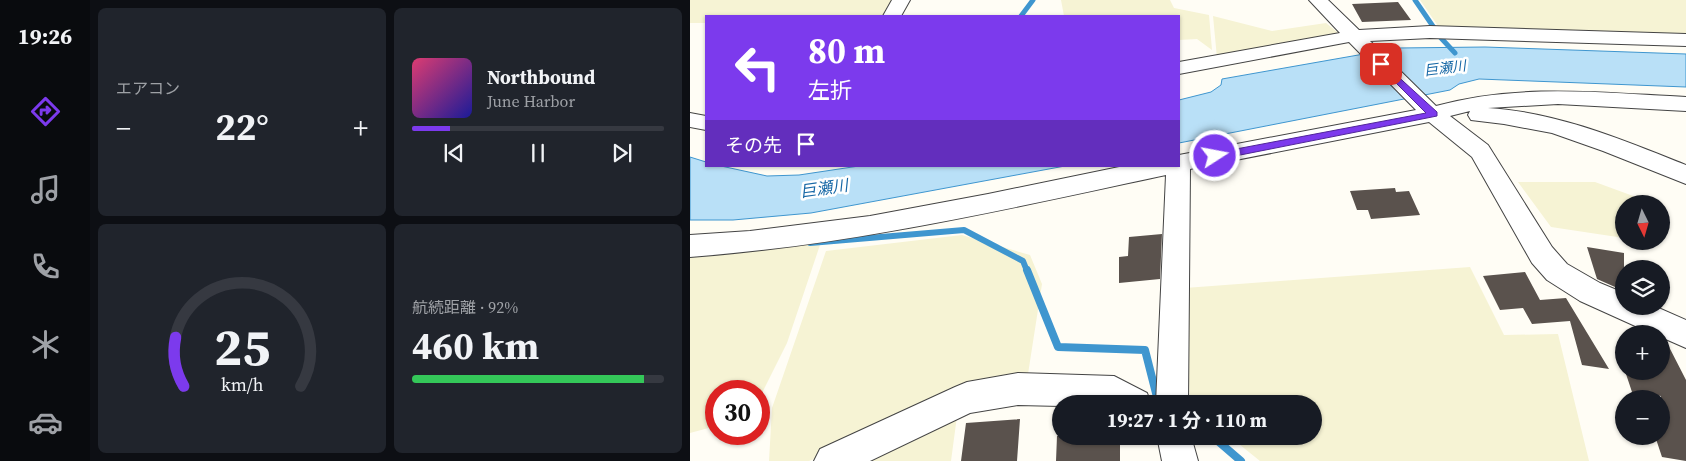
<!DOCTYPE html>
<html lang="ja">
<meta charset="utf-8">
<style>
:root{--surface:#171b24;--page:#20242c;--text:#f1f3f6;--muted:#9ea1a6;--line:#363941;--accent:#7c3aed}
body{margin:0;font-family:"Source Serif 4","Noto Sans JP",serif;background:var(--page);color:var(--text);height:100vh;display:flex;flex-direction:column;font-size:19px;white-space:nowrap}
*{box-sizing:border-box;margin:0}
p{font-size:16px;color:var(--muted)}
.icon{flex:none;width:28px;height:28px;fill:none;stroke:currentColor;stroke-width:2;stroke-linecap:round;stroke-linejoin:round}
.map{position:relative;flex:1;overflow:hidden}
.drawer{display:flex;flex-direction:column;gap:8px;padding:8px;background:#0d0f14;width:600px}
.drawer>*{flex:none}
.guide{position:absolute;left:15px;top:15px;width:475px;height:152px;border-radius:0px;box-shadow:0 1px 4px #0004;background:#7c3aed;color:#fff;overflow:hidden}
.needle{width:32px;rotate:175deg}
.controls{position:absolute;left:925px;top:195px;display:grid;gap:10px}
.controls a{display:grid;place-items:center;width:55px;height:55px;border-radius:50%;background:var(--surface);box-shadow:0 1px 4px #0004;font-size:25px}
.speed{position:absolute;left:15px;top:380px;display:flex;gap:10px;font-size:25px;font-weight:700;text-align:center}
.speed>*{display:grid;place-content:center;width:65px;height:65px;border-radius:50%;background:var(--surface);box-shadow:0 1px 4px #0004;line-height:1}
.speed .limit{border:8px solid #d22;background:#fff;color:#111}
.pin{position:absolute;display:grid;place-items:center;width:42px;height:42px;color:#fff;margin:-21px;border-radius:10px;box-shadow:0 2px 8px #0006}
.me{position:absolute;width:55px;margin:-28px;rotate:79deg;stroke-linejoin:round;filter:drop-shadow(0 0 4px #0008)}
.turn{display:flex;align-items:center;gap:18px;height:105px;padding:0 20px;font-size:22px}
.turn .icon{width:65px;height:65px;stroke-width:2.5}
.turn b{display:block;font-size:35px;line-height:42px}
.then{display:flex;align-items:center;height:48px;padding:0 20px;background:#0003;gap:10px;font-size:19px}
.big{font-size:38px;font-weight:700;line-height:1.1}
.drawer .tile{flex:1;display:flex;flex-direction:column;justify-content:center;gap:8px;min-width:0;padding:0 18px;border-radius:8px;background:var(--page)}
.drawer .dial{align-items:center;gap:0}
.dial svg{height:130px;overflow:visible;fill:none;stroke:var(--line);stroke-width:7;stroke-linecap:round;text-anchor:middle}
.dial text{fill:var(--text);stroke:none}
.song{display:flex;align-items:center;gap:15px}
.cover{width:60px;height:60px;border-radius:8px;background:linear-gradient(135deg,hsl(340 70% 55%),hsl(240 70% 35%))}
.played{height:5px;border-radius:2px;background:linear-gradient(90deg,var(--accent) 15%,var(--line) 15%)}
.keys{display:flex;justify-content:space-around;direction:ltr}
.heat{display:flex;justify-content:space-between;align-items:center;font-size:28px;direction:ltr}
.charge{height:8px;border-radius:4px;background:linear-gradient(90deg,#34c759 92%,var(--line) 0)}
.drawer .tiles{flex:1;display:grid;gap:8px;grid-template-columns:repeat(2,1fr)}
.trip{position:absolute;left:362px;top:395px;width:270px;height:50px;border-radius:25px;background:var(--surface);box-shadow:0 1px 4px #0004;font-weight:700;line-height:50px;text-align:center}
main{display:flex;flex:1;min-height:0}
.dock{display:flex;flex-direction:column;width:90px;justify-content:space-around;align-items:center;background:#090b0e;color:var(--muted)}
.dock .icon{width:35px;height:35px}
.dock .on{color:var(--accent)}
.dock b{font-size:22px;color:var(--text)}
.map>svg:first-child{display:block}
.farmland{fill:#f6f3d4}
.water{fill:#b9e0f7;stroke:#3f96cf}
.lines{fill:none;stroke-linecap:round;stroke-linejoin:round}
.stream-far2{stroke:#3f96cf;stroke-width:5}
.stream-far1{stroke:#3f96cf;stroke-width:6}
.stream{stroke:#3f96cf;stroke-width:8}
.building{fill:#5a524d}
.minor-casing{stroke:#444;stroke-width:2}
.minor{fill:#fff;fill-rule:evenodd}
.route{fill:#7c3aed;stroke:#51269a}
.labels{text-anchor:middle;stroke-width:5;stroke-linejoin:round;paint-order:stroke}
.far-water-label{font-size:14px;font-style:italic;fill:#1768a6;stroke:#fff}
.water-label{font-size:16px;font-style:italic;fill:#1768a6;stroke:#fff}
</style>
<main>
<nav class="dock">
<b>19:26</b>
<svg class="icon on" aria-label="directions" viewBox="0 0 24 24"><path d="M12 3l9 9-9 9-9-9zM9 14v-3h6M13 9l2 2-2 2"/></svg>
<svg class="icon" aria-label="music" viewBox="0 0 24 24"><path d="M9 18V5l10-2v13"/><circle cx="6" cy="18" r="3"/><circle cx="16" cy="16" r="3"/></svg>
<svg class="icon" aria-label="phone" viewBox="0 0 24 24"><path d="M5 4h4l2 5-3 2q2 4 5 5l2-3 5 2v4C11 20 4 13 5 4z"/></svg>
<svg class="icon" aria-label="climate" viewBox="0 0 24 24"><path d="M12 3v18M4 7l16 10M4 17L20 7"/></svg>
<svg class="icon" aria-label="car" viewBox="0 0 24 24"><path d="M5 17H2v-5l4-1 3-4h7l3 4 3 1v5h-3M9 17h6M6 11h13"/><circle cx="7" cy="17" r="2"/><circle cx="17" cy="17" r="2"/></svg>
</nav>
<section class="drawer">
<div class="tiles">
<div class="tile"><p>エアコン</p>
<div class="heat"><a>−</a><b class="big">22°</b><a>+</a></div>
</div>
<div class="tile">
<div class="song"><i class="cover"></i><div><b>Northbound</b><p>June Harbor</p></div></div>
<div class="played"></div>
<div class="keys"><svg class="icon" aria-label="previous" viewBox="0 0 24 24"><path d="M18 5L8 12l10 7zM5 5v14"/></svg><svg class="icon" aria-label="pause" viewBox="0 0 24 24"><path d="M8 5v14M16 5v14"/></svg><svg class="icon" aria-label="next" viewBox="0 0 24 24"><path d="M6 5l10 7-10 7zM19 5v14"/></svg></div>
</div>
<div class="tile dial"><svg viewBox="0 0 100 80">
<path d="M14 69A42 42 0 1 1 86 69"/>
<path d="M14 69A42 42 0 0 1 9 39" stroke="#7c3aed"/>
<text x="50" y="56" font-size="32" font-weight="700">25</text>
<text x="50" y="72" font-size="11">km/h</text>
</svg></div>
<div class="tile"><p>航続距離 · 92%</p><b class="big">460 km</b><div class="charge"></div></div>
</div>
</section>
<div class="map">
<svg width="996" height="461" viewBox="0 0 996 461">
<rect width="100%" height="100%" fill="#fffdf5"/>
<path class="farmland" d="M0,0H204L194,16H16V23H0Z
M371,0H480L484,8L519,15L522,50L507,39L489,40V16H374Z
M730,0H996V36L748,26Z
M523,16L582,31L636,23L651,35L527,58Z
M828,182H905L965,204H934V238L861,227Z
M272,235L340,255L352,284L338,374L119,461H79L82,408L136,251Z
M132,239L97,343L69,399V391H26V426L0,433V255Z
M780,267L814,335L868,334L899,461H570L539,436H624V404H500L495,288Z
M267,416L261,461H180Z"/>
<path class="water" d="M795,47L996,54V87L789,79L769,84L760,90L489,143V100L521,92L531,85L532,79L708,48Z
M0,157L16,162V166H31L77,176L109,175L169,166H375L121,213L43,220H0Z"/>
<g class="lines">
<path class="stream-far2" d="M725,0L751,38L765,53
M331,16L343,0"/>
<path class="stream-far1" d="M120,243L274,230L333,261L337,271"/>
<path class="stream" d="M337,270L368,347L455,350L468,401
M522,436L551,461"/>
</g>
<path class="building" d="M708,2L721,20L672,22L662,4Z
M705,188L706,192L719,191L730,215L681,219L678,210H667L660,191Z
M472,234L470,279L429,283V257L438,256L439,237Z
M897,247L934,253V291L907,279Z
M835,272L850,300L876,298L919,369L892,365L880,321L842,324L833,308L810,310L793,276Z
M971,339L976,341L996,380V461L972,457L965,436H971V396L942,392L935,371H971Z
M330,419L327,461H271L276,423Z
M367,436H430V461H366Z"/>
<g class="lines">
<g class="minor-casing">
<path id="minor" d="M202,0H220L211,16H193Z
M619,0H638L669,30L740,26L996,34V46L740,38L680,41L746,106C828,83 912,93 996,97V111L868,104L798,108C867,112 933,140 996,165V184L913,151L862,133L814,124L781,120L778,115L780,111L760,116L798,145L862,247L877,264L910,283L934,293V306H964L996,320V348L971,337V334H963L890,301L857,280L842,263L782,157L739,122L500,169L498,404H466L476,175C318,209 161,245 0,257V235L60,231L180,216L298,194L434,166H489V155L726,110L659,42L489,74V62L650,33Z
M0,113L16,116V130L0,127Z
M328,373L424,376L457,393L461,404H371V406L328,405L280,413L180,461H124L130,449L265,387L277,382Z
M467,436H501L508,461H472Z"/>
</g>
<use href="#minor" class="minor"/>
</g>
<path class="route" d="M691,61L747,112V116L525,160L520,156L525,153L736,113L688,65V62Z"/>
<g class="labels">
<g class="far-water-label">
<text transform="translate(755 68) rotate(-7)" y="5">巨瀬川</text>
</g>
<g class="water-label">
<text transform="translate(134 188) rotate(-8)" y="6">巨瀬川</text>
</g>
</g>
</svg>
<div class="controls">
<a><svg class="needle" viewBox="-14 -14 28 28"><path d="M0-13l5 13h-10z" fill="#e53935"/><path d="M0 13l5-13h-10z" fill="#9ea1a6"/></svg></a>
<a><svg class="icon" aria-label="layers" viewBox="0 0 24 24"><path d="M12 4l9 5-9 5-9-5zM3 14l9 5 9-5"/></svg></a>
<a>+</a>
<a>−</a>
</div>
<div class="speed"><div class="limit">30</div></div>
<div class="pin" style="left:691px;top:64px;background:#d93025"><svg class="icon" aria-label="arrive" viewBox="0 0 24 24"><path d="M6 21V4h12l-3 4 3 4H6"/></svg></div>
<svg class="me" style="left:525px;top:156px" viewBox="-20 -20 40 40"><circle r="17" fill="#7c3aed" stroke="#fff" stroke-width="3"/><path d="M0-11L8 9 0 5-8 9z" fill="#fff"/></svg>
<div class="trip">19:27 · 1 分 · 110 m</div>
<div class="guide">
<div class="turn"><svg class="icon" aria-label="left" viewBox="0 0 24 24"><path d="M17 20v-9H6M10 6l-5 5 5 5"/></svg><div><b>80 m</b>左折</div></div>
<div class="then">その先<svg class="icon" aria-label="arrive" viewBox="0 0 24 24"><path d="M6 21V4h12l-3 4 3 4H6"/></svg></div>
</div>
</div>
</main>
